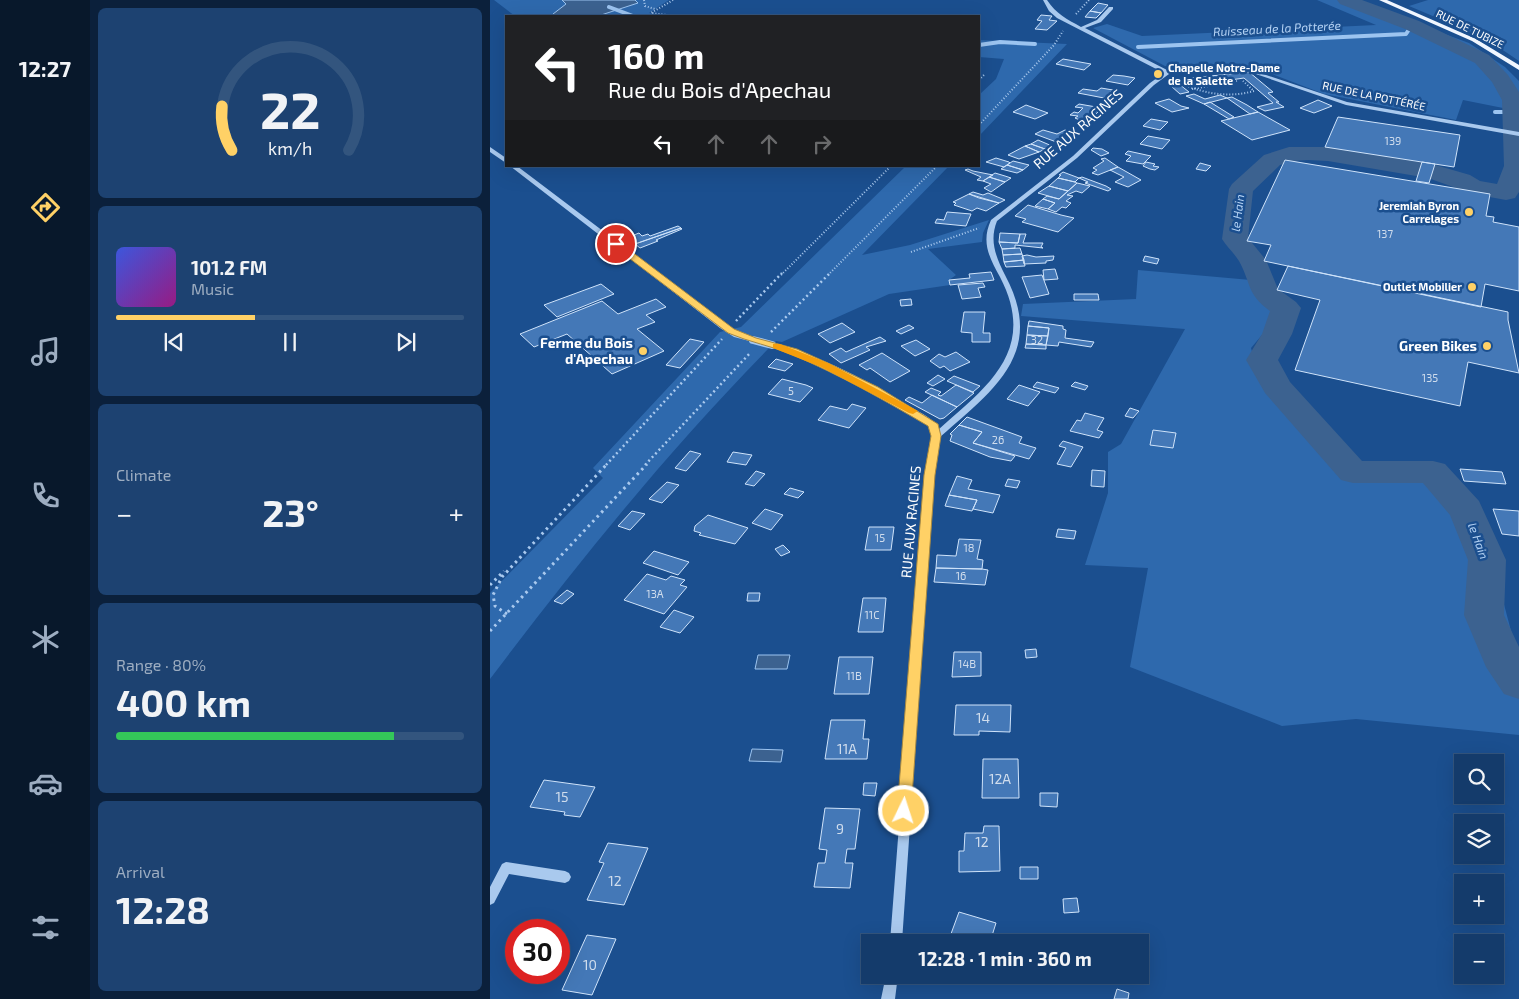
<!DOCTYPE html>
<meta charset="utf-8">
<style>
:root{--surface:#143b6b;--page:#1d4271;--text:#f1f3f6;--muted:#9dadc1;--line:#33557e;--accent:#ffd166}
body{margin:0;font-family:"Exo 2",sans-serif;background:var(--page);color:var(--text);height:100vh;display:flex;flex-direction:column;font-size:19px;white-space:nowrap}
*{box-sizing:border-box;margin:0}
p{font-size:16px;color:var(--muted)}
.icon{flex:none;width:28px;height:28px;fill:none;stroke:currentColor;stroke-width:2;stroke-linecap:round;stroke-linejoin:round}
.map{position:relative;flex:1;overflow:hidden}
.details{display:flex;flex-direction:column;gap:8px;padding:8px;background:#0b203b;width:400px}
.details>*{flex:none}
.banner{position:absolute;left:15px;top:15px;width:475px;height:152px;border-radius:0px;box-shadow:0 5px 20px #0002,0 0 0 1px var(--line);background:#202124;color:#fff;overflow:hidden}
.fabs{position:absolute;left:964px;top:754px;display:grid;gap:10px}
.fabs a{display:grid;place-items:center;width:50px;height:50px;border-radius:0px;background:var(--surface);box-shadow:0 5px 20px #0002,0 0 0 1px var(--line);font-size:25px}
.speed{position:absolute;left:15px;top:919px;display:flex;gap:10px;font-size:25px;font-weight:700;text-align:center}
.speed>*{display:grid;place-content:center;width:65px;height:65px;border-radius:50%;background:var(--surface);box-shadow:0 5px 20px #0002,0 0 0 1px var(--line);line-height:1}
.speed .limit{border:8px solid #d22;background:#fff;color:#111}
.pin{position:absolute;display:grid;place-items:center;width:42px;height:42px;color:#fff;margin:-21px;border:2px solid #fff;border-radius:50%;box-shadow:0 1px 5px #0007}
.me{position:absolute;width:55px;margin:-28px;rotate:4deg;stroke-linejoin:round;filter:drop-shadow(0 0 4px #0008)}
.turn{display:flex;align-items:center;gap:18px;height:105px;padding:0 20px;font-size:22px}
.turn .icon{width:65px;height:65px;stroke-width:2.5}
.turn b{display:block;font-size:35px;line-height:42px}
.lanes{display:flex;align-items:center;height:48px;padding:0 20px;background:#0003;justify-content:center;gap:25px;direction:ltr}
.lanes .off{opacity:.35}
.big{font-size:38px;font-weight:700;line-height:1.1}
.details .card{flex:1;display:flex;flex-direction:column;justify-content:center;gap:8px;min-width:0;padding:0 18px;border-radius:8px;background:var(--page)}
.details .dial{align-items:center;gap:0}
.dial svg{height:130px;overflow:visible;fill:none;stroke:var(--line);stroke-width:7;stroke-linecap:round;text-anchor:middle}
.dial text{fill:var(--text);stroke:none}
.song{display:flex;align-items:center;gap:15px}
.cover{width:60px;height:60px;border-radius:8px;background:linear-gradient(135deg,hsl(230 70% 55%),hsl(310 70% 35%))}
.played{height:5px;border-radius:2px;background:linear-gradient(90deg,var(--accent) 40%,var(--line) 40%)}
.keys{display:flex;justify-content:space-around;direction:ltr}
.heat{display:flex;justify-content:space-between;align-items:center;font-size:28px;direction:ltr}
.charge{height:8px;border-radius:4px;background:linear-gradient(90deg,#34c759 80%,var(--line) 0)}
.trip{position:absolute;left:371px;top:934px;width:288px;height:50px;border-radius:0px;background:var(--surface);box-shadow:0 5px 20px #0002,0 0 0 1px var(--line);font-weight:700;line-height:50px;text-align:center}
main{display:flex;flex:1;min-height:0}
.menu{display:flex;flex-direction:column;width:90px;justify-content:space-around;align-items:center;background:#08182b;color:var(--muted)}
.menu .icon{width:35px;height:35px}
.menu .on{color:var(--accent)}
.menu b{font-size:22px;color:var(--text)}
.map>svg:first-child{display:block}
.green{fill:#2e69ad}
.water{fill:#3c6290;stroke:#9cc4f0}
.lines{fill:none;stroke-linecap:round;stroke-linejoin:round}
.stream{stroke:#9cc4f0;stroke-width:4}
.river{fill:#3c6290;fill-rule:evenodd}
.building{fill:#4478b7;stroke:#cfe3fa}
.path-far2{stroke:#a9c9ee;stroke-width:2;stroke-dasharray:1 2;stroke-linecap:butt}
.path-far1{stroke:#a9c9ee;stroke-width:2.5;stroke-dasharray:2 3;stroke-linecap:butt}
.path{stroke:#a9c9ee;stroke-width:3;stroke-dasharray:2.5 4;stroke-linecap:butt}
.minor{fill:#a9c9ee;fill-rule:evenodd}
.major{fill:#f0f6ff;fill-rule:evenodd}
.minor-bridge{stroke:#a9c9ee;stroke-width:8}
.route{fill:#ffd166;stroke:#a68842}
.slow{fill:#f59e0b}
.poi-dot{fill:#ffd166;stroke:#1b4f8f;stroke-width:2}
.labels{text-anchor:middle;stroke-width:5;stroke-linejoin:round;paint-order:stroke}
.far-street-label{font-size:11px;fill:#fff;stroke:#1b4f8f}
.far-poi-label{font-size:11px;font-weight:bold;fill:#fff;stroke:#1b4f8f;text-anchor:end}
.number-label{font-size:11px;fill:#d0dded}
.far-water-label{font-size:12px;font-style:italic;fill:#b5d3f5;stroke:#1b4f8f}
.street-label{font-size:14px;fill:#fff;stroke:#1b4f8f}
.poi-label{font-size:14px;font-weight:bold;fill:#fff;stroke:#1b4f8f;text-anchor:end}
.near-number-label{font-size:14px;fill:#d0dded}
</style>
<main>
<nav class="menu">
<b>12:27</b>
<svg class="icon on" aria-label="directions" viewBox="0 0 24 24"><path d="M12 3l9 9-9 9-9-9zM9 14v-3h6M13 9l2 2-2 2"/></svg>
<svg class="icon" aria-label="music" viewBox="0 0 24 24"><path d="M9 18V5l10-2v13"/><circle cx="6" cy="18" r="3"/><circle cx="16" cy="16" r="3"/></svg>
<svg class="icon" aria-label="phone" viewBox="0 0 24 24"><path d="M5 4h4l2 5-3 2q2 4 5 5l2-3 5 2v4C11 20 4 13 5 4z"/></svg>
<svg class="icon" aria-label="climate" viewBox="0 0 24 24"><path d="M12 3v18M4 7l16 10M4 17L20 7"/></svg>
<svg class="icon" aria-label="car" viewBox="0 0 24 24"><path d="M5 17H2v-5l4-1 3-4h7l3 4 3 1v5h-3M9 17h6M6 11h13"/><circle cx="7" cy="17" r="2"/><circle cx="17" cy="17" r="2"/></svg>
<svg class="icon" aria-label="filters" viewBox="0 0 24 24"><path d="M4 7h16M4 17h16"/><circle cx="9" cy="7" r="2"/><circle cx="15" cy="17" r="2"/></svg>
</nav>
<section class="details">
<div class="card dial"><svg viewBox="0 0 100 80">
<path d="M14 69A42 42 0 1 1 86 69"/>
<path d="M14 69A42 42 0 0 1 8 42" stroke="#ffd166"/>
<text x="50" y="56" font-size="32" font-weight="700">22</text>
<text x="50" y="72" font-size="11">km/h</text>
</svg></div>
<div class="card">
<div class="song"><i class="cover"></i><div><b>101.2 FM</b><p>Music</p></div></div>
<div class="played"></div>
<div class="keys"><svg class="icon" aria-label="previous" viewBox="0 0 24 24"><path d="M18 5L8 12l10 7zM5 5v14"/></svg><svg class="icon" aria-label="pause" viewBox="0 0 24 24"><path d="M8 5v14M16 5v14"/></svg><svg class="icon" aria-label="next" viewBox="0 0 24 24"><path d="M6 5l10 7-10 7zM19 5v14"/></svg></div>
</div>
<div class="card"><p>Climate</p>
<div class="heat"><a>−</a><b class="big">23°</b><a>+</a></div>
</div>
<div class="card"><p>Range · 80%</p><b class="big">400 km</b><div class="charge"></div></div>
<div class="card"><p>Arrival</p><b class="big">12:28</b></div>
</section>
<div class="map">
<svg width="1029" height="999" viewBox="0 0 1029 999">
<rect width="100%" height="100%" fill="#1b4f8f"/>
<path class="green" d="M4,0H179L159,13L180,16H25Z
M827,0H863L979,43L1015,67L1029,81V129H1027L1028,111L973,100L966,120L834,94L766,68L729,64L694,68L675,66L603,28L617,24L652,36L886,25Z
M938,0H1029V61L995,38L919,6Z
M489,40L577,44L489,136V95L506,79L514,59L489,57Z
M416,166H459L372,255L420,245L499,220L493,233L492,242L438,249L466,275L459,280L460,285L399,294L292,342L286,341C182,446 89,561 0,679V593L113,478L103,468L230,332L251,327Z
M648,270L761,280L766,292L785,310L777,329L761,348L768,372L865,480L902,479L950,465L993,525L1029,661V735L866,719L792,726L640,667L658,568L595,565L618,493V452L631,444L695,329L531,316L533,304L646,299Z"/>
<path class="water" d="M72,0H145L148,3L108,16H64L63,14L76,4Z
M268,655H300L297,669H265Z
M262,749L293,750L291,762L259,761Z"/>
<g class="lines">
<path class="stream" d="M119,7L143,16
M489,45L510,42L545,44
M648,47L916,34L922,25
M1005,112H1023"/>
<path class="river" d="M847,0H872L929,21L999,55L1018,75L1029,92V192L1025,198L1016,200L983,194L938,178L838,161L818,160L802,161L790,165L763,191L758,238L776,260L788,289L806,302L811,308L802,334L788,360L800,382L872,461H943L955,464L989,501L1016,560L1014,615L1029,647V699L1014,694L996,667L974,615L978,560L960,515L933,483H863L851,480L775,393L756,360L772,334L780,311C756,293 762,285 749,261C744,253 737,247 732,239L739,189L742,184L774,155L799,147H838L942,164L980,175L990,181L1007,184L1014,166L1012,100L1002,82L985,63L915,29L850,4Z"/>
</g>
<path class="building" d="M608,3L618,5L611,13L600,11Z
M600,11L611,13L606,18L595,17Z
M551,15L562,16L559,20L567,21L557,30L545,29L552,21L547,20Z
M573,59L601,64L594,70L566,64Z
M759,72L783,92L778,93L789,102H786L794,107L775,111L767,107L783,103L754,78L699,86L691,79Z
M623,75L634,76L645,78L638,85L616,81Z
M689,84L699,92L690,94L681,86Z
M611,88L623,90L614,98L588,93L593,89L607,91Z
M704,94L715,99L730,95L737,98L714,104L696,96Z
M742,97L757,105L768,112L760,114L737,98Z
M679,99L691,106L699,108L682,112L665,103Z
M828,100L842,106L824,113L810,108Z
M720,102L744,117L739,119L714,104Z
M589,104L612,108L601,119L594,122L585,118L588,116L580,115L584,112L588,113L593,108L585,107Z
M536,105L558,113L545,119L523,112Z
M768,112L800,130L762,140L731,121Z
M848,117L970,135L964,167L835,147Z
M661,119L678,122L670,130L653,126Z
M553,130L567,134L575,130L585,134L569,143L545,134Z
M658,136L680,140L672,149L650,144Z
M548,140L562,146L555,149L541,144Z
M541,144L555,149L549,152L535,146Z
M535,146L549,152L529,159L518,155Z
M603,148L612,149L619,153L611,156L601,150Z
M638,151L661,156L653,164L636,161L641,156L635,154Z
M506,158L519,162L520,163L514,167L496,162Z
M615,158L628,167L608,175L602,173L607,170L603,168L614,161L611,159Z
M795,160L1000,194L996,216L1004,217L1003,222L1029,227V291L995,284L991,307L774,261L781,245L757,241Z
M523,161L539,165L533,170L517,165Z
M656,162L665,164L663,166L669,167L665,170L660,169L653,166Z
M932,162L945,164L939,183L926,181Z
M710,163L721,166L716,171L706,169Z
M517,165L533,170L527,173L511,169Z
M628,167L651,180L638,187L625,182L634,177L620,170Z
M478,169L483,171L503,175L493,181L487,180L491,177L475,170Z
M573,172L589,178L585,182L568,178L571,175H569Z
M505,173L515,176L521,178L515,182L499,177Z
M499,177L515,182L501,192L494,188L501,184L493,181Z
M592,177L616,186L621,189L618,191L595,183L598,182L589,178Z
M568,178L585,182L587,183L578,191L559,186Z
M587,183L600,186L592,193L586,191L577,195L583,196L576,201L581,203L576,208L572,207L566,212L558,209L565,203L553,199L557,196L569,199Z
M559,186L578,191L569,199L548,193Z
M483,192L493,195L498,193L515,200L509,203L479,194Z
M479,194L489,198L509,203L496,211L487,208L482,211L464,205L466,203L463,202Z
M553,199L565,203L558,209L545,206Z
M538,205L571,215L584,218L568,232L532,222L536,219L525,216Z
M457,212L481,214L476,226L445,223L447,219L454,220Z
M188,226L191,228L145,244L139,237L149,233L152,236L158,234L160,236Z
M191,228L192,229L166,240L168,241L150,248L145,244Z
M510,233L530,234L528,243L509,242Z
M530,234H536L533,243H553L551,247L553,248L525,245V248L512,249L509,242L528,243Z
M530,248L532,254L513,255L512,249Z
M532,254L534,260L514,262L513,255Z
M537,255L546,257L564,256L563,260L556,261V263L534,264L532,256Z
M655,256L669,259L667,264L653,261Z
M534,260L535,266L516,267L514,262Z
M798,266L1018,312V320L1029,373L978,362L970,406L805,370L830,300L787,290Z
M565,269L568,279L554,280L553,270Z
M501,272L504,280L460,285L459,280L480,278L479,274Z
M552,275L559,294L540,298L532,277Z
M493,283L495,287L488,288L491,297L472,299L468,285Z
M111,284L124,294L67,317L54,305Z
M584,294H608L609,300H584Z
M166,299L176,307L156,315L165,322L147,329L174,351L122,374L77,334L44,347L30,334L112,301L128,314Z
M421,299L422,305L411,306L410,300Z
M474,312H495L493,333H500V342H482V333L471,332Z
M539,321L573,326V329L576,330L575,338L604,342L601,347L569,342L568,346L556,345L559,328L538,326Z
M352,323L365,332L340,343L328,334Z
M419,325L424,328L411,334L406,331Z
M538,326L559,328L558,336L537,335Z
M537,335L558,336L556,345L536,344Z
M390,337L396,341L376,347L380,350L351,363L339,354L351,348L356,352Z
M200,339L214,342L190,368L176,365Z
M426,340L440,349L425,356L411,346Z
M536,344L556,345V349L535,348Z
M466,352L480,362L460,371L454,366L450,368L440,361L449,354L455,357Z
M392,353L420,371L400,382L380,368L377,370L369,365Z
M286,359L303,364L295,371L278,367Z
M448,375L455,379L443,386L437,383Z
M464,376L490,386L483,392L457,381Z
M292,379L316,385L323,388L310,402L278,394Z
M547,382L569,388L565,393L543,387Z
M585,382L598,386L595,390L581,386Z
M466,385L484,393L467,407L435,392L441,388L451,392L448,395L451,396Z
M529,385L550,392L538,406L517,399Z
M442,395L467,407L454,418L450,419L415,400L419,397L432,403Z
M362,404L376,408L359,428L328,420L340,406L357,410Z
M640,408L649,411L643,418L635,416Z
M595,413L614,418L607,430L613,432L609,438L580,431L587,420L591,421Z
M477,417L532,437L529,443L546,448L539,459L483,443L492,432L469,425Z
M469,425L492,432L483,443L525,456L521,461L500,457L460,441L462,435L460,434Z
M663,430L686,433L683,448L660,445Z
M573,441L593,447L581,467L567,464L576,448L569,446Z
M200,451L211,454L196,471L185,468Z
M243,452L262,455L256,465L237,462Z
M970,469L1012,472L1016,484L974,481Z
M602,470L615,471L614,487L601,486Z
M266,471L275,474L264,486L255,484Z
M467,476L482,480L478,489L510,495L503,513L483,509L487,500L459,495Z
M518,479L530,481L527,488L515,486Z
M177,482L189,485L172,503L159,499Z
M300,488L314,492L308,498L294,494Z
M459,495L487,500L482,511L455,506Z
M275,509L293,515L281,530L262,523Z
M1003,509L1029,511V536L1012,534Z
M142,511L155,514L140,530L128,526Z
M218,515L258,528L245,544L209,535L211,533L204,531L205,526Z
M379,527H404L401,550H375Z
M568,529L586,531L584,539L566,537Z
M469,539L491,540L487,559L493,560L492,569L446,568L447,555L466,556Z
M293,545L300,552L291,556L285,549Z
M164,551L199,562L188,575L153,563Z
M446,568L492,569L498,570L495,585L444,582Z
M157,574L176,580L181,576L195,580L190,585L197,587L174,614L134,600Z
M77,590L84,594L72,604L64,601Z
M258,593H270L269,601H257Z
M373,598H396L393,632H368Z
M184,610L204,617L190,633L170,627Z
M546,649L547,657L536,658L535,650Z
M464,652H491V676L462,677Z
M349,657H383L379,694H344Z
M466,705H521L520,732L489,731V735H464Z
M341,720H375L373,739H379L377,759H335Z
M493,759H528L529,798H492Z
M54,780L105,787L90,817L74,815L75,812L40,807Z
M374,783H387L385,796L373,795Z
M550,793H568L567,807L550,806Z
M335,808L370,809L365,849H357L355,863H363L360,888L324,887L328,863H335L337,850L329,849Z
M494,826H509L510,871L469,872V851H474L475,833H493Z
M118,843L158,848L134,905L97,900L114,863L109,862Z
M530,867H548V879H530Z
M587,898L589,912L574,913L573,899Z
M469,912L506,923L500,942H458Z
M97,935L126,939L102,995L72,990Z
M627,989L639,993L638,999H624Z"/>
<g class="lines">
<path class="path-far2" d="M154,0L155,6L165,9
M183,0L161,13L185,16
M586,14L599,0
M489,80L494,75
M690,83C714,94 739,98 764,91L753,81
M702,89L747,81
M489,125L564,45L573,31
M421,252L489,228
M291,275L401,166
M338,275L447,166"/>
<path class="path-far1" d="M246,321L292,273
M281,332L340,273
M116,465L232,339
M155,465L261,352"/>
<path class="path" d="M0,585L14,571
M17,614L5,606L3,595L12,577L117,464
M0,631L157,464"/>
<path class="minor" d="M553,0H557C566,14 577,19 591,27L607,20L619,7H623V9L611,22L595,28L679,71L727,66L755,68L857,102L1029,132V136L856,105L754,70L727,68L679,74L664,85L587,158L507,221C499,241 506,257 515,275C557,353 503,390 450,437L444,475L412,942H400L436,475L442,436L439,426L403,402L363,381L321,362L278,345L282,343C331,356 379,381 422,408C431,413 445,419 448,430C498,386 548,350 510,277C499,257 491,242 501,220L583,156L660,83L674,73L567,18L559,11Z
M0,147L16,158V163L0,152Z
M20,166H27L236,324L250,333L266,338V342H263L244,337L230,328Z
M16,862L75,871L79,873L81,877L79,881L75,883L19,874L4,903L0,905V887L12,864Z
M396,975H408L405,999H391Z"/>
<path class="major" d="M889,0H897L986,39L1029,65V70L982,41Z"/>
<path class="minor-bridge" d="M263,340L282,345"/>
</g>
<path class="route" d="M123,242H129L244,329L266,338L307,349L338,363L388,387L448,424L451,436L445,475L421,811L419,816L414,818L409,816L407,811L434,475L441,436L438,426C394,400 350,375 303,355C282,346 259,342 238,333L123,246Z"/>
<path class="slow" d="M283,344H290L338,363L428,411L423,414L419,413L331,367L283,348Z"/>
<g class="poi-dot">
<circle cx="668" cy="74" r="5"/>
<circle cx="979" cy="212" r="5"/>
<circle cx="982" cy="287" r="5"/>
<circle cx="997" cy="346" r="5"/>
<circle cx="153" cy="351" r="5"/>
</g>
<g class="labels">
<g class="far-street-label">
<text transform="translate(980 29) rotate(26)" y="4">RUE DE TUBIZE</text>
<text transform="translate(884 96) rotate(12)" y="4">RUE DE LA POTTÉRÉE</text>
</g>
<g class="far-poi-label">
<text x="678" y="72" text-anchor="start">Chapelle Notre-Dame<tspan x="678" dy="13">de la Salette</tspan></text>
<text x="969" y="210">Jeremiah Byron<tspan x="969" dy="13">Carrelages</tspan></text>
<text x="972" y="291">Outlet Mobilier</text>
</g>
<g class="number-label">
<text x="903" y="145">139</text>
<text x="895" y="238">137</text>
<text x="547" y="344">32</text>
<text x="940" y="382">135</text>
<text x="301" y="395">5</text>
<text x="508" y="444">26</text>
<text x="390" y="542">15</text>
<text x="479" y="552">18</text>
<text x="471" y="580">16</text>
<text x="165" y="598">13A</text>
<text x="382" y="619">11C</text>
<text x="477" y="668">14B</text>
<text x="364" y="680">11B</text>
</g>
<g class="far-water-label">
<text transform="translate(787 29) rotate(-3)" y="4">Ruisseau de la Potterée</text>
<text transform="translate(748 213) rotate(-83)" y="4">le Hain</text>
<text transform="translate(988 541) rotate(70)" y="4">le Hain</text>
</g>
<g class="street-label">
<text transform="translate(588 129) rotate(-41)" y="5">RUE AUX RACINES</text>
<text transform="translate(421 522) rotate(-85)" y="5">RUE AUX RACINES</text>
</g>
<g class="poi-label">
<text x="143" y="348">Ferme du Bois<tspan x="143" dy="16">d'Apechau</tspan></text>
<text x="987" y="351">Green Bikes</text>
</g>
<g class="near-number-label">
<text x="493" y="723">14</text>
<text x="357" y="754">11A</text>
<text x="510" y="784">12A</text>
<text x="72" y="802">15</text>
<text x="350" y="834">9</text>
<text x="492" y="847">12</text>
<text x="125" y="886">12</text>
<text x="100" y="970">10</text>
</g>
</g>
</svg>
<div class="fabs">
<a><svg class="icon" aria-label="search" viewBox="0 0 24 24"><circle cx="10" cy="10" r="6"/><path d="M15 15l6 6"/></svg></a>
<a><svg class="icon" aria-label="layers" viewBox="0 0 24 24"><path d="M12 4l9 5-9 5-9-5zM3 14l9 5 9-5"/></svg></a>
<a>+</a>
<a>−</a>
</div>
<div class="speed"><div class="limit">30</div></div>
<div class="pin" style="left:126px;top:244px;background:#d93025"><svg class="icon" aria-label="arrive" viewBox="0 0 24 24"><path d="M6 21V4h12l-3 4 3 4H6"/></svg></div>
<svg class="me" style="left:414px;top:811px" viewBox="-20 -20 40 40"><circle r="17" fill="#ffd166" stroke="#fff" stroke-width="3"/><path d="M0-11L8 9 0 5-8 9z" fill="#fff"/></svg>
<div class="trip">12:28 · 1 min · 360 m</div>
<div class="banner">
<div class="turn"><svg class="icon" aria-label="left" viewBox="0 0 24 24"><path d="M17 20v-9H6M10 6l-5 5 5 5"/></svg><div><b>160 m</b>Rue du Bois d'Apechau</div></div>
<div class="lanes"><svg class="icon" aria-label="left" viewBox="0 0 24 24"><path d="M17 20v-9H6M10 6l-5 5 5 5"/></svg><svg class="icon off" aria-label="ahead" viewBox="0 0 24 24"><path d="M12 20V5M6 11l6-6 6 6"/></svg><svg class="icon off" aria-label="ahead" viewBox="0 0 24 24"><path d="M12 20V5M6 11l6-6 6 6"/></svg><svg class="icon off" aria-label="right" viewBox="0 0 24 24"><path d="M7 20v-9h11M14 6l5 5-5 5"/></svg></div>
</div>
</div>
</main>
